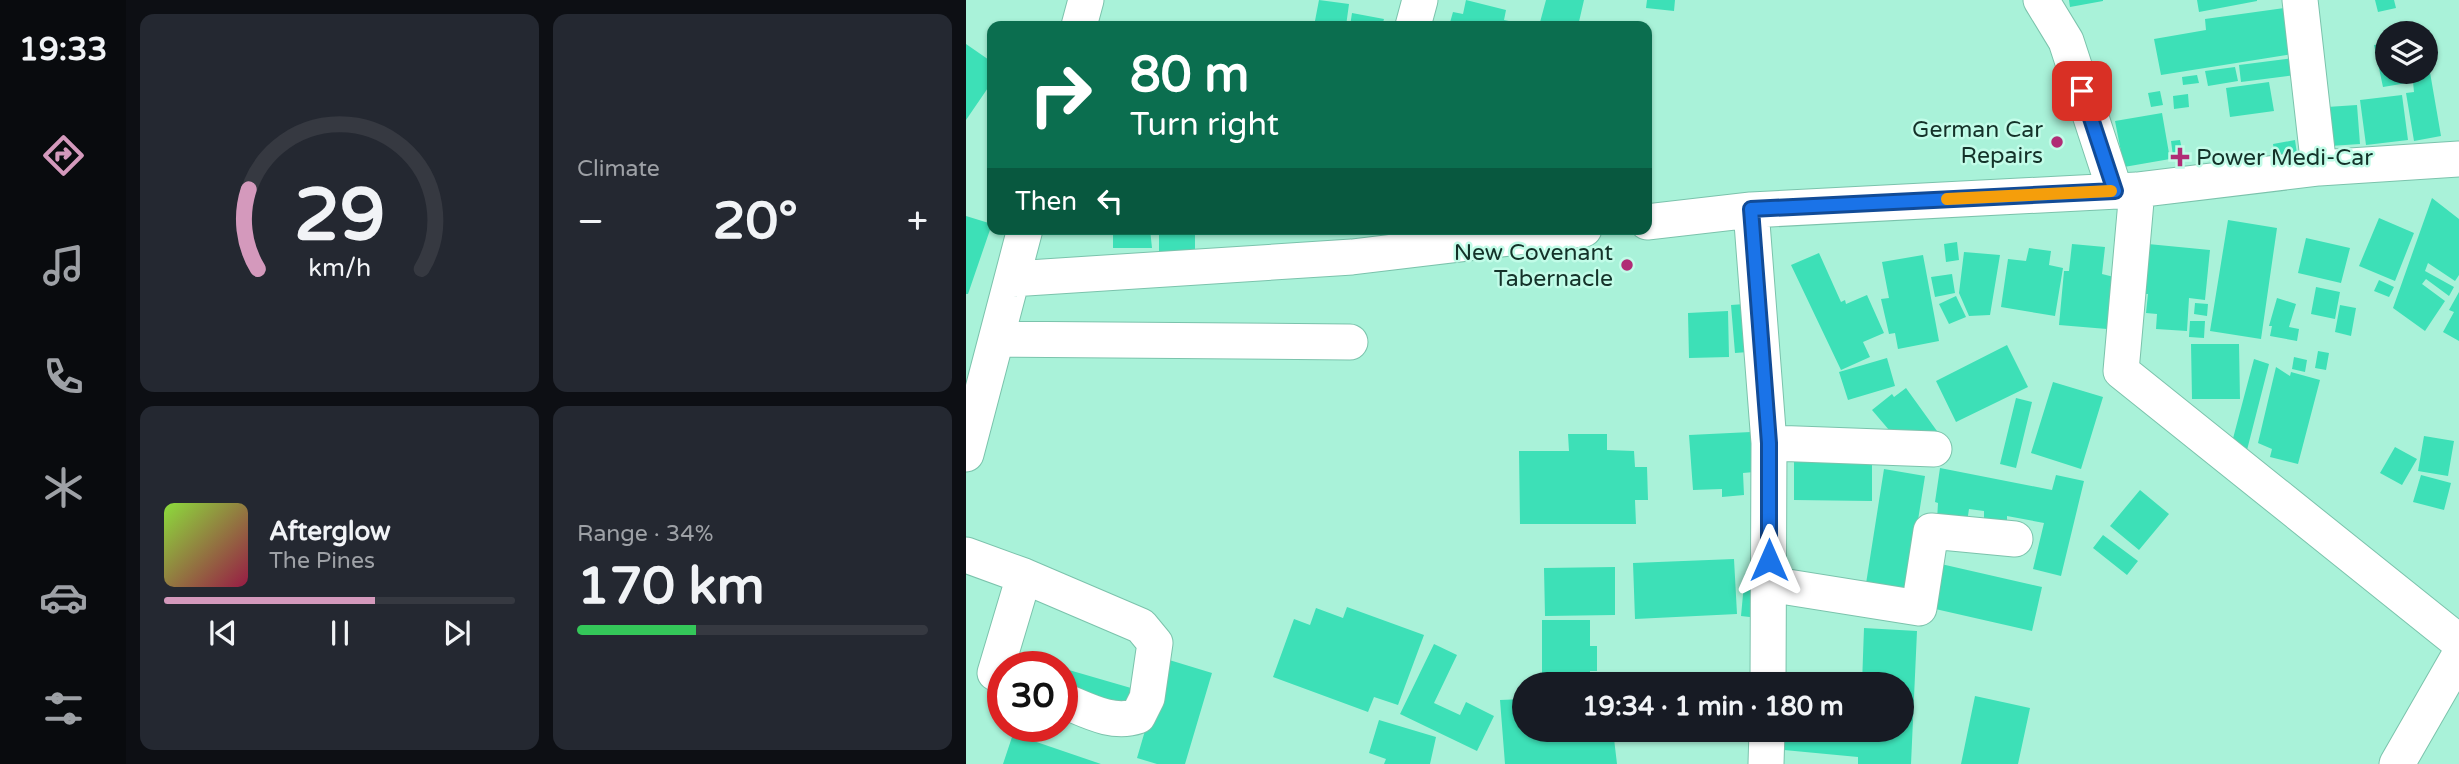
<!DOCTYPE html>
<meta charset="utf-8">
<style>
:root{--surface:#171b24;--page:#242831;--text:#f1f3f6;--muted:#9ea1a6;--line:#363941;--accent:#d499bc}
body{margin:0;font-family:"Varela Round",sans-serif;background:var(--page);color:var(--text);height:100vh;display:flex;flex-direction:column;font-size:26px;white-space:nowrap}
*{box-sizing:border-box;margin:0}
p{font-size:23px;color:var(--muted)}
.icon{flex:none;width:38px;height:38px;fill:none;stroke:currentColor;stroke-width:2;stroke-linecap:round;stroke-linejoin:round}
.map{position:relative;flex:1;overflow:hidden}
.drawer{display:flex;flex-direction:column;gap:14px;padding:14px;background:#0d0f14;width:840px}
.drawer>*{flex:none}
.guide{position:absolute;left:21px;top:21px;width:665px;height:214px;border-radius:14px;box-shadow:0 2px 5px #0004;background:#0b6e4f;color:#fff;overflow:hidden}
.tools{position:absolute;left:1409px;top:21px;display:grid;gap:14px}
.tools a{display:grid;place-items:center;width:63px;height:63px;border-radius:50%;background:var(--surface);box-shadow:0 2px 5px #0004;font-size:35px}
.speed{position:absolute;left:21px;top:651px;display:flex;gap:14px;font-size:35px;font-weight:700;text-align:center}
.speed>*{display:grid;place-content:center;width:91px;height:91px;border-radius:50%;background:var(--surface);box-shadow:0 2px 5px #0004;line-height:1}
.speed .limit{border:10px solid #d22;background:#fff;color:#111}
.pin{position:absolute;display:grid;place-items:center;width:60px;height:60px;color:#fff;margin:-30px;border-radius:14px;box-shadow:0 4px 10px #0006}
.me{position:absolute;width:77px;margin:-38px;rotate:0deg;stroke-linejoin:round;filter:drop-shadow(0 0 5px #0008)}
.turn{display:flex;align-items:center;gap:24px;height:147px;padding:0 28px;font-size:32px}
.turn .icon{width:91px;height:91px;stroke-width:2.5}
.turn b{display:block;font-size:49px;line-height:60px}
.then{display:flex;align-items:center;height:66px;padding:0 28px;background:#0003;gap:14px;font-size:26px}
.big{font-size:52px;font-weight:800;line-height:1.1}
.drawer .widget{flex:1;display:flex;flex-direction:column;justify-content:center;gap:10px;min-width:0;padding:0 24px;border-radius:14px;background:var(--page)}
.drawer .dial{align-items:center;gap:0}
.dial svg{height:182px;overflow:visible;fill:none;stroke:var(--line);stroke-width:7;stroke-linecap:round;text-anchor:middle}
.dial text{fill:var(--text);stroke:none}
.song{display:flex;align-items:center;gap:21px}
.cover{width:84px;height:84px;border-radius:10px;background:linear-gradient(135deg,hsl(90 70% 55%),hsl(340 70% 35%))}
.played{height:7px;border-radius:4px;background:linear-gradient(90deg,var(--accent) 60%,var(--line) 60%)}
.keys{display:flex;justify-content:space-around;direction:ltr}
.heat{display:flex;justify-content:space-between;align-items:center;font-size:38px;direction:ltr}
.charge{height:10px;border-radius:5px;background:linear-gradient(90deg,#34c759 34%,var(--line) 0)}
.drawer .tiles{flex:1;display:grid;gap:14px;grid-template-columns:repeat(2,1fr)}
.trip{position:absolute;left:546px;top:672px;width:402px;height:70px;border-radius:35px;background:var(--surface);box-shadow:0 2px 5px #0004;font-weight:800;line-height:70px;text-align:center}
main{display:flex;flex:1;min-height:0}
.tab-bar{display:flex;flex-direction:column;width:126px;justify-content:space-around;align-items:center;background:#090b0e;color:var(--muted)}
.tab-bar .icon{width:49px;height:49px}
.tab-bar .current{color:var(--accent)}
.tab-bar b{font-size:32px;color:var(--text)}
.map>svg:first-child{display:block}
.building{fill:#3de0b7}
.lines{fill:none;stroke-linecap:round;stroke-linejoin:round}
.minor-casing{stroke:#7bc3ac;stroke-width:37}
.minor{stroke:#fff;stroke-width:35}
.route-casing{stroke:#114b97;stroke-width:18}
.route{stroke:#1a73e8;stroke-width:12}
.slow{stroke:#f59e0b;stroke-width:12}
.poi-dot{fill:#b02c75;stroke:#c2fce8;stroke-width:2.5}
.labels{text-anchor:middle;stroke-width:5;stroke-linejoin:round;paint-order:stroke}
.poi-label{font-size:23px;fill:#143229;stroke:#c2fce8;text-anchor:end}
</style>
<main>
<nav class="tab-bar">
<b>19:33</b>
<svg class="icon current" aria-label="directions" viewBox="0 0 24 24"><path d="M12 3l9 9-9 9-9-9zM9 14v-3h6M13 9l2 2-2 2"/></svg>
<svg class="icon" aria-label="music" viewBox="0 0 24 24"><path d="M9 18V5l10-2v13"/><circle cx="6" cy="18" r="3"/><circle cx="16" cy="16" r="3"/></svg>
<svg class="icon" aria-label="phone" viewBox="0 0 24 24"><path d="M5 4h4l2 5-3 2q2 4 5 5l2-3 5 2v4C11 20 4 13 5 4z"/></svg>
<svg class="icon" aria-label="climate" viewBox="0 0 24 24"><path d="M12 3v18M4 7l16 10M4 17L20 7"/></svg>
<svg class="icon" aria-label="car" viewBox="0 0 24 24"><path d="M5 17H2v-5l4-1 3-4h7l3 4 3 1v5h-3M9 17h6M6 11h13"/><circle cx="7" cy="17" r="2"/><circle cx="17" cy="17" r="2"/></svg>
<svg class="icon" aria-label="filters" viewBox="0 0 24 24"><path d="M4 7h16M4 17h16"/><circle cx="9" cy="7" r="2"/><circle cx="15" cy="17" r="2"/></svg>
</nav>
<section class="drawer">
<div class="tiles">
<div class="widget dial"><svg viewBox="0 0 100 80">
<path d="M14 69A42 42 0 1 1 86 69"/>
<path d="M14 69A42 42 0 0 1 10 34" stroke="#d499bc"/>
<text x="50" y="56" font-size="32" font-weight="700">29</text>
<text x="50" y="72" font-size="11">km/h</text>
</svg></div>
<div class="widget"><p>Climate</p>
<div class="heat"><a>−</a><b class="big">20°</b><a>+</a></div>
</div>
<div class="widget">
<div class="song"><i class="cover"></i><div><b>Afterglow</b><p>The Pines</p></div></div>
<div class="played"></div>
<div class="keys"><svg class="icon" aria-label="previous" viewBox="0 0 24 24"><path d="M18 5L8 12l10 7zM5 5v14"/></svg><svg class="icon" aria-label="pause" viewBox="0 0 24 24"><path d="M8 5v14M16 5v14"/></svg><svg class="icon" aria-label="next" viewBox="0 0 24 24"><path d="M6 5l10 7-10 7zM19 5v14"/></svg></div>
</div>
<div class="widget"><p>Range · 34%</p><b class="big">170 km</b><div class="charge"></div></div>
</div>
</section>
<div class="map">
<svg width="1493" height="764" viewBox="0 0 1493 764">
<rect width="100%" height="100%" fill="#a9f2d9"/>
<path class="building" d="M353,0L383,4L380,26H348Z
M500,0L540,10L538,20L553,23V26H483L487,12L497,14Z
M580,0H618L612,26H573Z
M681,0H709L708,11L680,8Z
M1103,0H1137V1L1104,7Z
M1231,0H1291V1L1233,12Z
M1409,0H1428L1430,8L1412,12Z
M1325,7L1326,54L1195,75L1188,39L1240,30L1239,19Z
M386,13L418,19L416,26H384Z
M1421,43V72H1460L1461,55L1475,136L1448,141L1440,93L1448,92L1447,82L1417,87L1408,45Z
M0,44L26,62V82L0,120Z
M1327,58L1329,75L1275,82L1273,65Z
M1269,67L1272,81L1242,86L1239,71Z
M1231,75L1233,83L1217,85L1216,77Z
M1303,82L1308,111L1264,117L1260,88Z
M1194,91L1197,105L1185,107L1182,93Z
M1222,94L1223,107L1208,109L1207,96Z
M1436,95L1442,140L1400,145L1394,100Z
M1391,105L1394,144L1364,146L1361,107Z
M1196,113L1204,159L1158,167L1149,121Z
M1214,140L1217,154L1207,156L1205,141Z
M1329,140L1332,161L1310,163L1307,144Z
M1466,198L1493,219V275L1489,281L1462,263L1459,271L1488,287L1483,296L1460,279L1456,284L1479,301L1459,331L1427,308Z
M0,216L26,224L2,294H0Z
M1413,218L1448,233L1429,281L1393,266Z
M1262,220L1311,228L1295,339L1244,331Z
M147,229H184L186,248H147Z
M193,231L229,232V255H193Z
M1340,238L1384,248L1375,283L1332,273Z
M991,242L993,260L980,262L978,244Z
M1106,244L1139,247L1136,274L1152,278L1150,301L1144,300L1141,329L1093,325L1098,271H1103Z
M1182,244L1244,250L1239,300L1223,298L1221,331L1190,329L1191,314L1180,313L1182,294H1177Z
M1063,248L1085,251L1083,265L1097,268L1089,316L1035,307L1042,259L1060,261Z
M998,252L1034,255L1024,315L1003,316L993,293Z
M853,253L875,302L879,300L880,304L901,295L918,333L897,342L904,357L875,370L825,265Z
M957,255L973,341L932,349L929,333L923,334L915,299L923,298L916,262Z
M986,274L989,293L969,297L965,277Z
M1413,280L1428,287L1423,297L1408,291Z
M1350,287L1374,292L1369,319L1345,314Z
M1493,292V341L1477,332L1488,312L1483,310Z
M990,296L1000,317L983,324L973,304Z
M1311,298L1330,304L1323,327L1333,329L1331,341L1304,336L1306,326H1303Z
M1229,303L1242,304L1241,316L1228,314Z
M779,304L782,352L769,353L765,305Z
M1374,305L1390,308L1385,336L1369,332Z
M762,311L763,357L723,358L722,313Z
M1224,321H1239L1238,338L1223,337Z
M1225,344H1273L1274,399H1226Z
M1041,345L1062,387L990,422L970,381Z
M1352,351L1363,353L1360,370L1349,368Z
M1328,357L1341,360L1339,372L1326,369Z
M921,358L929,386L882,400L873,372Z
M1288,359L1303,364L1281,450L1265,446Z
M1310,367L1324,376L1325,372L1354,380L1332,464L1304,457L1306,449L1292,443Z
M1087,382L1137,397L1115,469L1065,453Z
M940,388L971,431L954,444H935L906,410L926,394L928,397Z
M1050,398L1066,402L1050,468L1034,464Z
M785,432L788,472L777,473L778,495L756,497V489L727,490L723,435Z
M602,434H641V450L668,451L669,467H681L682,500H669L670,524H554L553,451H603Z
M1458,436L1488,441L1482,476L1452,471Z
M1429,447L1451,459L1436,485L1414,473Z
M828,460L906,461V501L828,500Z
M974,468L1086,490L1090,475L1118,481L1095,576L1067,569L1078,523L1041,516V523H1018V511L1003,509L1001,522L971,520L972,503L969,502Z
M918,469L959,476L940,596L899,590Z
M1455,475L1485,483L1478,510L1447,502Z
M1174,490L1203,514L1173,550L1144,526Z
M1137,535L1172,561L1161,575L1127,548Z
M768,559L771,614L669,619L667,563Z
M975,564L1076,587L1066,631L965,608Z
M649,567V615L579,616L578,568Z
M779,573L795,575L792,618L775,616Z
M381,607L458,635L432,705L408,697L402,712L307,677L328,619L344,625L350,608L377,618Z
M576,620H624V646H631V671H624V684H576Z
M898,628L951,631L945,764H892V757L818,750L819,730H936V684H896Z
M468,644L491,655L468,703L494,715L500,702L528,716L511,751L434,714Z
M57,657L88,666V667H55Z
M200,659L246,673L219,764H191L171,758Z
M96,668L165,688L154,727L96,711Z
M1009,696L1064,708L1052,764H995Z
M558,699V730H580L581,737L584,736V730H647L651,764H539L534,700Z
M413,720L470,737L464,764H418L420,759L403,753Z
M47,734L135,764H37Z"/>
<g class="lines">
<g class="minor-casing">
<path id="minor" d="M1075,0L1100,41L1149,191
M1334,0L1353,168
M113,26L120,0
M447,26L454,0
M1171,190L1155,371L1493,642
M785,210L803,443L802,684
M681,222L785,210L1171,190L1353,168L1493,159
M46,279L386,257L618,229
M31,339L384,342
M803,443L968,449
M0,454L59,229
M0,555L58,576L175,626L189,643L181,698L172,716C146,725 121,710 96,700
M803,584L953,608L965,531L1049,539
M29,673L58,576
M800,764L801,730
M1431,764L1493,656"/>
</g>
<use href="#minor" class="minor"/>
</g>
<g class="lines">
<g class="route-casing">
<path id="route" d="M803,560V443L785,209L1149,191L1116,91"/>
</g>
<use href="#route" class="route"/>
<path class="slow" d="M981,199L1145,191"/>
</g>
<g class="poi-dot">
<circle cx="1091" cy="142" r="7"/>
<path d="M1210.5 146.5h7v7h7v7h-7v7h-7v-7h-7v-7h7z"/>
<circle cx="661" cy="265" r="7"/>
</g>
<g class="labels">
<g class="poi-label">
<text x="1077" y="137">German Car<tspan x="1077" dy="26">Repairs</tspan></text>
<text x="1230" y="165" text-anchor="start">Power Medi-Car</text>
<text x="647" y="260">New Covenant<tspan x="647" dy="26">Tabernacle</tspan></text>
</g>
</g>
</svg>
<div class="tools">
<a><svg class="icon" aria-label="layers" viewBox="0 0 24 24"><path d="M12 4l9 5-9 5-9-5zM3 14l9 5 9-5"/></svg></a>
</div>
<div class="speed"><div class="limit">30</div></div>
<div class="pin" style="left:1116px;top:91px;background:#d93025"><svg class="icon" aria-label="arrive" viewBox="0 0 24 24"><path d="M6 21V4h12l-3 4 3 4H6"/></svg></div>
<svg class="me" style="left:803px;top:560px" viewBox="-20 -20 40 40"><path d="M0-17L14 15 0 8-14 15z" fill="#1a73e8" stroke="#fff" stroke-width="4"/></svg>
<div class="trip">19:34 · 1 min · 180 m</div>
<div class="guide">
<div class="turn"><svg class="icon" aria-label="right" viewBox="0 0 24 24"><path d="M7 20v-9h11M14 6l5 5-5 5"/></svg><div><b>80 m</b>Turn right</div></div>
<div class="then">Then<svg class="icon" aria-label="left" viewBox="0 0 24 24"><path d="M17 20v-9H6M10 6l-5 5 5 5"/></svg></div>
</div>
</div>
</main>
